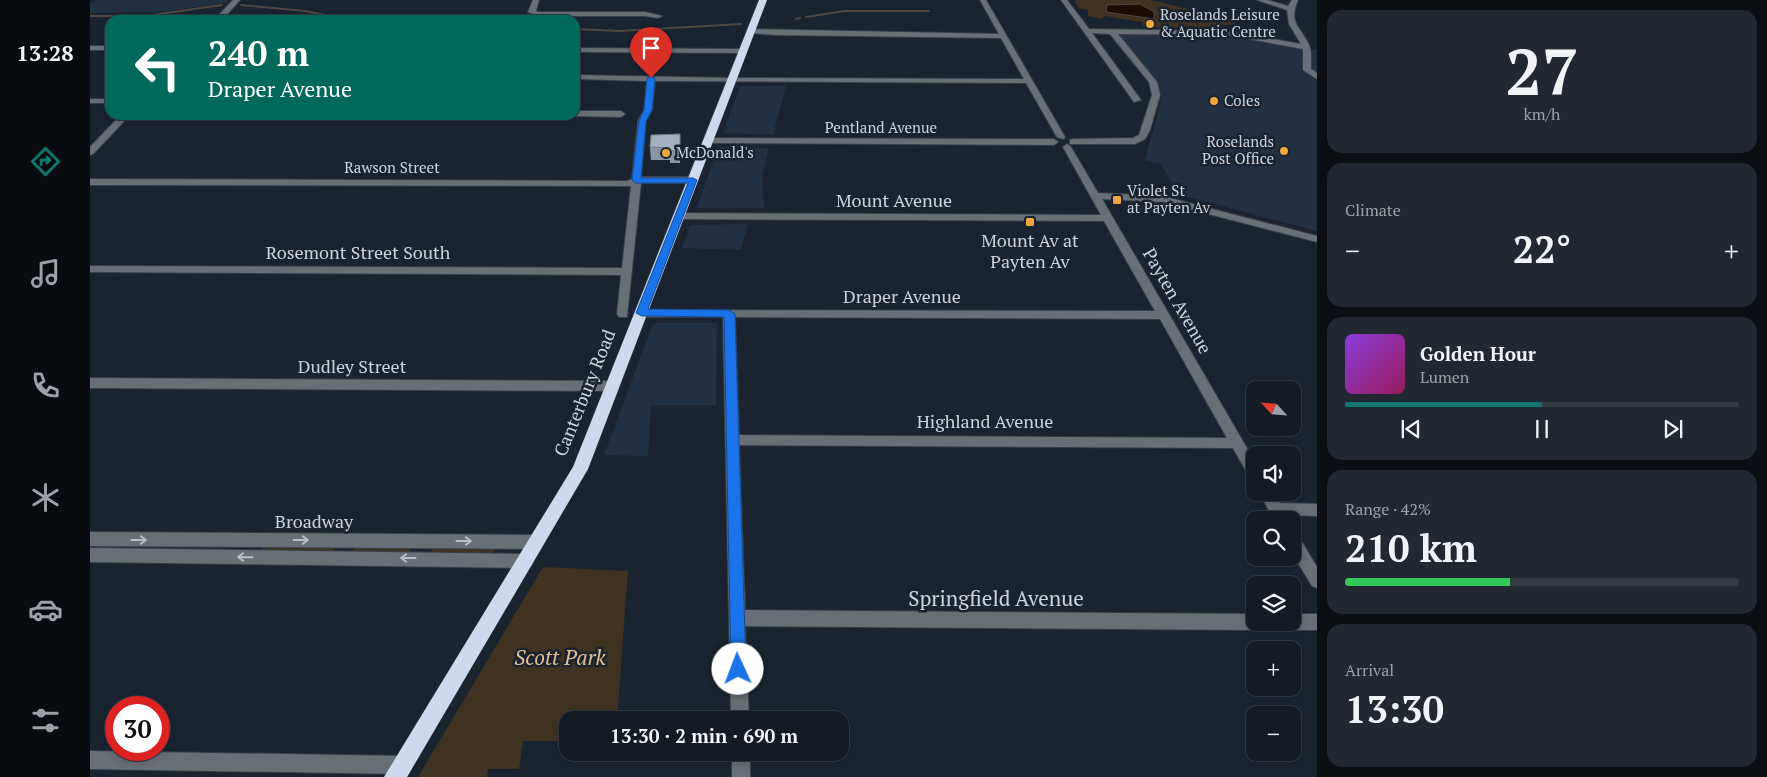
<!DOCTYPE html>
<meta charset="utf-8">
<style>
:root{--surface:#141b25;--page:#212832;--text:#f1f3f6;--muted:#9da1a7;--line:#333942;--accent:#0f766e}
body{margin:0;font-family:"PT Serif",serif;background:var(--page);color:var(--text);height:100vh;display:flex;flex-direction:column;font-size:19px;white-space:nowrap}
*{box-sizing:border-box;margin:0}
p{font-size:16px;color:var(--muted)}
.icon{flex:none;width:28px;height:28px;fill:none;stroke:currentColor;stroke-width:2;stroke-linecap:round;stroke-linejoin:round}
.map{position:relative;flex:1;overflow:hidden}
.drawer{display:flex;flex-direction:column;gap:10px;padding:10px;background:#0b0f14;width:450px}
.drawer>*{flex:none}
.top-card{position:absolute;left:15px;top:15px;width:475px;height:105px;border-radius:15px;box-shadow:0 2px 8px #0003,0 0 0 1px var(--line);background:#00695c;color:#fff;overflow:hidden}
.needle{width:32px;rotate:296deg}
.tools{position:absolute;left:1156px;top:381px;display:grid;gap:10px}
.tools a{display:grid;place-items:center;width:55px;height:55px;border-radius:10px;background:var(--surface);box-shadow:0 2px 8px #0003,0 0 0 1px var(--line);font-size:25px}
.speed{position:absolute;left:15px;top:696px;display:flex;gap:10px;font-size:25px;font-weight:700;text-align:center}
.speed>*{display:grid;place-content:center;width:65px;height:65px;border-radius:50%;background:var(--surface);box-shadow:0 2px 8px #0003,0 0 0 1px var(--line);line-height:1}
.speed .limit{border:8px solid #d22;background:#fff;color:#111}
.pin{position:absolute;display:grid;place-items:center;width:42px;height:42px;color:#fff;margin:-51px -21px;border-radius:50% 50% 50% 0;rotate:-45deg;box-shadow:0 0 5px #0007}
.pin .icon{rotate:45deg}
.me{position:absolute;width:55px;margin:-28px;rotate:358deg;stroke-linejoin:round;filter:drop-shadow(0 0 4px #0008)}
.turn{display:flex;align-items:center;gap:18px;height:105px;padding:0 20px;font-size:22px}
.turn .icon{width:65px;height:65px;stroke-width:2.5}
.turn b{display:block;font-size:35px;line-height:42px}
.big{font-size:38px;font-weight:700;line-height:1.1}
.drawer .card{flex:1;display:flex;flex-direction:column;justify-content:center;gap:8px;min-width:0;padding:0 18px;border-radius:15px;background:var(--page)}
.drawer .dial{align-items:center;gap:0}
.dial b{font-size:65px;line-height:1}
.song{display:flex;align-items:center;gap:15px}
.cover{width:60px;height:60px;border-radius:8px;background:linear-gradient(135deg,hsl(270 70% 55%),hsl(330 70% 35%))}
.played{height:5px;border-radius:2px;background:linear-gradient(90deg,var(--accent) 50%,var(--line) 50%)}
.keys{display:flex;justify-content:space-around;direction:ltr}
.heat{display:flex;justify-content:space-between;align-items:center;font-size:28px;direction:ltr}
.charge{height:8px;border-radius:4px;background:linear-gradient(90deg,#34c759 42%,var(--line) 0)}
.trip{position:absolute;left:469px;top:711px;width:290px;height:50px;border-radius:15px;background:var(--surface);box-shadow:0 2px 8px #0003,0 0 0 1px var(--line);font-weight:700;line-height:50px;text-align:center}
main{display:flex;flex:1;min-height:0}
.tabs{display:flex;flex-direction:column;width:90px;justify-content:space-around;align-items:center;background:#080b0f;color:var(--muted)}
.tabs .icon{width:35px;height:35px}
.tabs .on{color:var(--accent)}
.tabs b{font-size:22px;color:var(--text)}
.map>svg:first-child{display:block}
.built{fill:#223141}
.green{fill:#3f3221}
.water{fill:#1b0b00;stroke:#504742}
.lines{fill:none;stroke-linecap:round;stroke-linejoin:round}
.stream{stroke:#504742;stroke-width:2}
.minor-casing{stroke:#37404c;stroke-width:2}
.highway-casing{stroke:#37404c;stroke-width:1}
.minor{fill:#696f76;fill-rule:evenodd}
.highway{fill:#ccdaeb;fill-rule:evenodd}
.wall{fill:#8b96a4}
.building{fill:#a2afbf;stroke:#717a86}
.oneway{stroke:#b9bfc8}
.route{fill:#1a73e8;stroke:#114b97}
.poi-dot{fill:#f0a63e;stroke:#1a2431;stroke-width:2}
.labels{text-anchor:middle;stroke-width:5;stroke-linejoin:round;paint-order:stroke}
.far-poi-label{font-size:15px;fill:#cdd3dc;stroke:#1a2431;text-anchor:start}
.far-street-label{font-size:15px;fill:#cdd3dc;stroke:#1a2431}
.street-label{font-size:18px;fill:#cdd3dc;stroke:#1a2431}
.poi-label{font-size:18px;fill:#cdd3dc;stroke:#1a2431}
.near-street-label{font-size:21px;fill:#cdd3dc;stroke:#1a2431}
.near-park-label{font-size:21px;font-style:italic;fill:#e4bd8e;stroke:#1a2431}
</style>
<main>
<nav class="tabs">
<b>13:28</b>
<svg class="icon on" aria-label="directions" viewBox="0 0 24 24"><path d="M12 3l9 9-9 9-9-9zM9 14v-3h6M13 9l2 2-2 2"/></svg>
<svg class="icon" aria-label="music" viewBox="0 0 24 24"><path d="M9 18V5l10-2v13"/><circle cx="6" cy="18" r="3"/><circle cx="16" cy="16" r="3"/></svg>
<svg class="icon" aria-label="phone" viewBox="0 0 24 24"><path d="M5 4h4l2 5-3 2q2 4 5 5l2-3 5 2v4C11 20 4 13 5 4z"/></svg>
<svg class="icon" aria-label="climate" viewBox="0 0 24 24"><path d="M12 3v18M4 7l16 10M4 17L20 7"/></svg>
<svg class="icon" aria-label="car" viewBox="0 0 24 24"><path d="M5 17H2v-5l4-1 3-4h7l3 4 3 1v5h-3M9 17h6M6 11h13"/><circle cx="7" cy="17" r="2"/><circle cx="17" cy="17" r="2"/></svg>
<svg class="icon" aria-label="filters" viewBox="0 0 24 24"><path d="M4 7h16M4 17h16"/><circle cx="9" cy="7" r="2"/><circle cx="15" cy="17" r="2"/></svg>
</nav>
<div class="map">
<svg width="1227" height="777" viewBox="0 0 1227 777">
<rect width="100%" height="100%" fill="#1a2431"/>
<path class="built" d="M6,0H138L135,3L69,12L0,13V4Z
M1029,34L1138,35L1227,50V231L1090,195L1070,163L1055,160L1070,105L1071,96L1067,94L1069,83Z
M654,86H696L683,135L633,133L650,87Z
M628,147L679,148L672,177L674,208H607Z
M658,224L651,250L592,248L600,225Z
M566,323H627L626,405H561L558,456L514,455L562,326Z"/>
<path class="green" d="M985,0H1061L1114,13L1129,14L1145,24L1107,28L1104,26L1075,28L1053,26L1052,22L1015,16L1011,19L998,16V10L988,8Z
M244,546L243,552L171,551L173,547Z
M321,547L319,553L263,552L264,548Z
M343,547L403,548L404,551L402,554L341,553Z
M453,567L538,571L527,720H478L477,741H433L429,769H398L397,777H328Z"/>
<path class="water" d="M1050,4L1064,12V19L1016,12L1017,5Z"/>
<g class="lines">
<path class="stream" d="M151,5L215,11L255,19L321,17L361,20
M0,16H55L132,5
M716,17L754,11H839
M706,19L710,18
M485,29L529,31L651,24"/>
<g class="minor-casing">
<path id="minor" d="M143,0H150L132,20H124Z
M443,0H449L446,11L449,12H555L572,16L568,18L555,16H449L438,12Z
M890,0H896L975,137L974,139L967,137L936,83L565,81L562,110L556,121L551,177H603L608,180L603,183H551L537,317H529L527,314L531,275L0,272V266L532,268L541,186L0,185V179L537,181L542,179L548,121L554,110L557,81L485,79V75L642,78L934,79L911,38L686,35L661,33L657,31L661,29L909,34Z
M971,0H977L999,29L1137,31L1211,44L1199,24L1197,10L1167,0H1177L1198,6L1202,0H1208C1198,23 1210,26 1219,45C1222,52 1221,61 1221,69L1227,73V79L1213,70V49L1137,35L1028,34L1067,82L1070,95L1060,130L1055,139L1045,144H980V140L983,139L1043,138L1049,135L1062,95L1059,82L1020,34L1002,33L1051,100L1044,102Z
M0,46H20V50H0Z
M485,48L653,49L657,51L653,53L485,52Z
M0,99H20V103H0Z
M485,111H531L535,114L531,117L482,116L485,115Z
M31,115H40L3,154L0,155V147Z
M618,138L964,139L968,142L964,145L615,143V139Z
M977,144L981,147L1008,193L1072,196L1227,236V242L1072,202L1012,199L1165,462V480L1160,478L1143,448L649,445L655,610L1165,614V622H1173L1171,627L1165,630L655,626L659,720H641L633,317H551L545,313L547,310L1065,311L1014,221L590,219L585,216L590,213L1011,215L973,147ZM645,317L1070,319L1137,438L649,435Z
M0,378L523,381L529,386L523,391L0,388Z
M1169,492H1184L1190,503L1227,504V516L1197,515L1199,520H1184Z
M0,532L447,535L452,537L454,542L452,547L447,549L0,546Z
M1202,533L1207,534L1227,567V588L1222,586L1202,553Z
M0,548L436,554L441,556L444,561L441,566L436,568L0,562Z
M1202,614H1227V630H1202L1196,627L1194,622H1202Z
M0,751L313,756L319,759L322,765L319,771L313,774L0,769Z
M642,752H660V777H642Z"/>
</g>
<g class="highway-casing">
<path id="highway" d="M669,0H677L498,469L317,777H294L483,467Z"/>
</g>
<use href="#minor" class="minor"/>
<use href="#highway" class="highway"/>
</g>
<path class="wall" d="M590,134V163H580V160H561L560,147Z"/>
<path class="building" d="M590,134V151H580V148L560,147L561,135Z"/>
<defs><path id="oneway-shaft" d="M-6 0H5M1.5-3L5.5 0L1.5 3" fill="none" stroke-width="1.6" stroke-linecap="round" stroke-linejoin="round" transform="scale(1.25)"/></defs>
<g class="oneway">
<use href="#oneway-shaft" transform="translate(49 540)"/>
<use href="#oneway-shaft" transform="translate(211 540)"/>
<use href="#oneway-shaft" transform="translate(374 541)"/>
<use href="#oneway-shaft" transform="translate(155 557) rotate(-179)"/>
<use href="#oneway-shaft" transform="translate(318 558) rotate(180)"/>
</g>
<path class="route" d="M561,76L565,78L562,110L556,121L551,178H603L607,180L558,309L639,310L645,314L656,669L654,674L648,677L643,674L641,669L634,317L552,316L546,313L598,183H546L542,180L549,121L554,110L557,78Z"/>
<g class="poi-dot">
<circle cx="1060" cy="24" r="5"/>
<circle cx="1124" cy="101" r="5"/>
<circle cx="1194" cy="151" r="5"/>
<circle cx="576" cy="153" r="5"/>
<rect x="1022" y="195" width="10" height="10" rx="2.5"/>
<rect x="935" y="217" width="10" height="10" rx="2.5"/>
</g>
<g class="labels">
<g class="far-poi-label">
<text x="1070" y="20">Roselands Leisure<tspan x="1070" dy="17">&amp; Aquatic Centre</tspan></text>
<text x="1134" y="106">Coles</text>
<text x="1184" y="147" text-anchor="end">Roselands<tspan x="1184" dy="17">Post Office</tspan></text>
<text x="586" y="158">McDonald's</text>
<text x="1037" y="196">Violet St<tspan x="1037" dy="17">at Payten Av</tspan></text>
</g>
<g class="far-street-label">
<text x="791" y="133">Pentland Avenue</text>
<text x="302" y="173">Rawson Street</text>
</g>
<g class="street-label">
<text x="804" y="207">Mount Avenue</text>
<text x="268" y="259">Rosemont Street South</text>
<text x="812" y="303">Draper Avenue</text>
<text transform="translate(1087 301) rotate(60)" y="6">Payten Avenue</text>
<text x="262" y="373">Dudley Street</text>
<text transform="translate(495 393) rotate(-68)" y="6">Canterbury Road</text>
<text x="895" y="428">Highland Avenue</text>
<text x="224" y="528">Broadway</text>
</g>
<g class="poi-label">
<text x="940" y="247">Mount Av at<tspan x="940" dy="21">Payten Av</tspan></text>
</g>
<g class="near-street-label">
<text x="906" y="606">Springfield Avenue</text>
</g>
<g class="near-park-label">
<text x="470" y="665">Scott Park</text>
</g>
</g>
</svg>
<div class="tools">
<a><svg class="needle" viewBox="-14 -14 28 28"><path d="M0-13l5 13h-10z" fill="#e53935"/><path d="M0 13l5-13h-10z" fill="#9da1a7"/></svg></a>
<a><svg class="icon" aria-label="sound" viewBox="0 0 24 24"><path d="M4 9h4l5-4v14l-5-4H4zM17 9q2 3 0 6"/></svg></a>
<a><svg class="icon" aria-label="search" viewBox="0 0 24 24"><circle cx="10" cy="10" r="6"/><path d="M15 15l6 6"/></svg></a>
<a><svg class="icon" aria-label="layers" viewBox="0 0 24 24"><path d="M12 4l9 5-9 5-9-5zM3 14l9 5 9-5"/></svg></a>
<a>+</a>
<a>−</a>
</div>
<div class="speed"><div class="limit">30</div></div>
<div class="pin" style="left:561px;top:78px;background:#d93025"><svg class="icon" aria-label="arrive" viewBox="0 0 24 24"><path d="M6 21V4h12l-3 4 3 4H6"/></svg></div>
<svg class="me" style="left:648px;top:669px" viewBox="-20 -20 40 40"><circle r="19" fill="#fff"/><path d="M0-13L10 11 0 6-10 11z" fill="#1a73e8"/></svg>
<div class="trip">13:30 · 2 min · 690 m</div>
<div class="top-card">
<div class="turn"><svg class="icon" aria-label="left" viewBox="0 0 24 24"><path d="M17 20v-9H6M10 6l-5 5 5 5"/></svg><div><b>240 m</b>Draper Avenue</div></div>
</div>
</div>
<section class="drawer">
<div class="card dial"><b>27</b><p>km/h</p></div>
<div class="card"><p>Climate</p>
<div class="heat"><a>−</a><b class="big">22°</b><a>+</a></div>
</div>
<div class="card">
<div class="song"><i class="cover"></i><div><b>Golden Hour</b><p>Lumen</p></div></div>
<div class="played"></div>
<div class="keys"><svg class="icon" aria-label="previous" viewBox="0 0 24 24"><path d="M18 5L8 12l10 7zM5 5v14"/></svg><svg class="icon" aria-label="pause" viewBox="0 0 24 24"><path d="M8 5v14M16 5v14"/></svg><svg class="icon" aria-label="next" viewBox="0 0 24 24"><path d="M6 5l10 7-10 7zM19 5v14"/></svg></div>
</div>
<div class="card"><p>Range · 42%</p><b class="big">210 km</b><div class="charge"></div></div>
<div class="card"><p>Arrival</p><b class="big">13:30</b></div>
</section>
</main>
